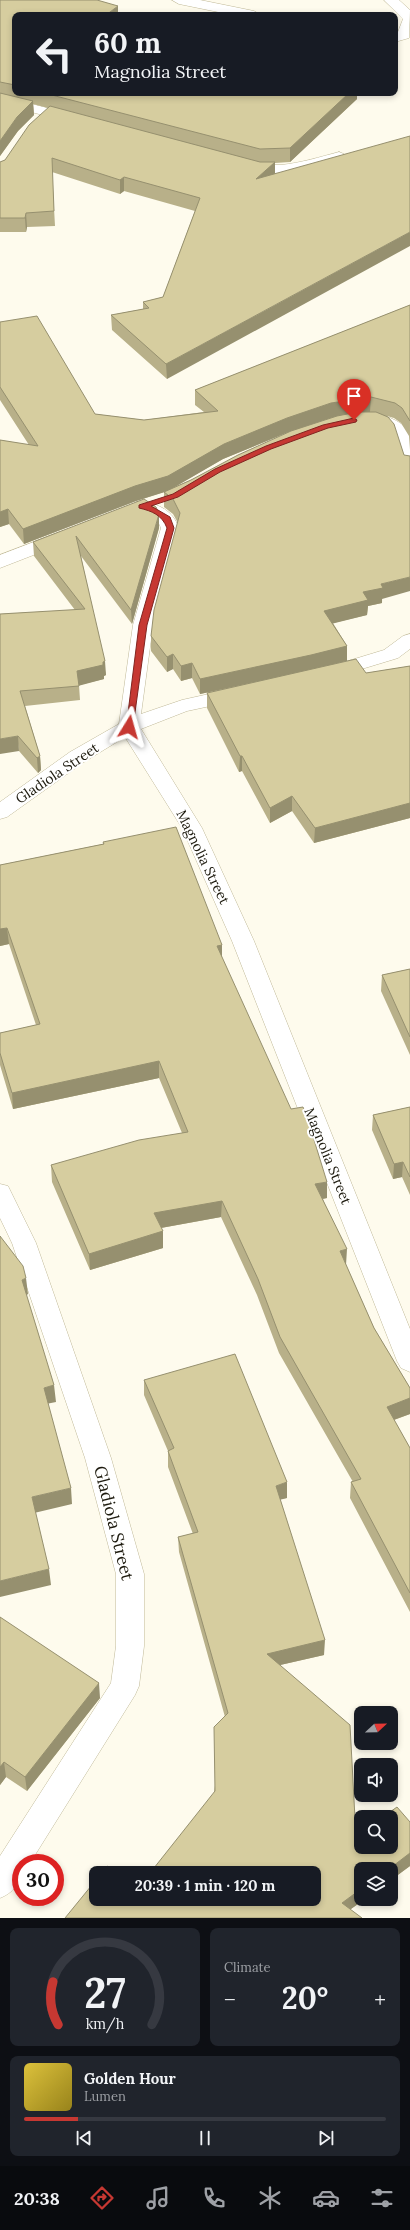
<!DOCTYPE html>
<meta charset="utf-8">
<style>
:root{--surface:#171b24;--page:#20242c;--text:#f1f3f6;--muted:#9ea1a6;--line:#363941;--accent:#c63832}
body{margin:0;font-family:Lora,serif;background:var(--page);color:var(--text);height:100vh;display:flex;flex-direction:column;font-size:15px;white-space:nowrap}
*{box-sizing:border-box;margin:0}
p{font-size:13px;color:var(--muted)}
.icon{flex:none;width:22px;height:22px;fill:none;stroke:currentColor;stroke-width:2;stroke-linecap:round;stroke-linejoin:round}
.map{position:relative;height:1918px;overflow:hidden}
.panel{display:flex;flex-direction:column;gap:10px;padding:10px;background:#0d0f14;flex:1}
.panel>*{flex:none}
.banner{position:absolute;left:12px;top:12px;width:386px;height:84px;border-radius:8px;box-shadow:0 2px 6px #0003;background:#171b24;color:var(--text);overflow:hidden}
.needle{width:26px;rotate:68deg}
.controls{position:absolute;left:354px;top:1706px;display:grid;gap:8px}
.controls a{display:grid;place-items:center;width:44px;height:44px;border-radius:8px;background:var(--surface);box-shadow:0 2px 6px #0003;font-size:20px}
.speed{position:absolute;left:12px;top:1854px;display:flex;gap:8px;font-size:20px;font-weight:700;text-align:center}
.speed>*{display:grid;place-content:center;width:52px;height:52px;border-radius:50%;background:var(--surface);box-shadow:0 2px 6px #0003;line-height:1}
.speed .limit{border:6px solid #d22;background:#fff;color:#111}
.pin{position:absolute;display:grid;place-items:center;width:34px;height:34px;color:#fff;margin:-41px -17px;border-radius:50% 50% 50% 0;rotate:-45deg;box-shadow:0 0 4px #0007}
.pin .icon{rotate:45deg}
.me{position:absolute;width:44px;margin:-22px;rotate:8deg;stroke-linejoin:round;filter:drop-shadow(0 0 3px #0008)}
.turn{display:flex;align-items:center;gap:14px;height:84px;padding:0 16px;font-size:18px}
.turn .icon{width:52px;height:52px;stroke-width:2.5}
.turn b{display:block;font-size:28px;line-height:34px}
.big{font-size:30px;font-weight:800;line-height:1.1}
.panel .card{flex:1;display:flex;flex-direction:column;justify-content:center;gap:6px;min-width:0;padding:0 14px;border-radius:8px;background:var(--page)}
.panel .dial{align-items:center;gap:0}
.dial svg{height:104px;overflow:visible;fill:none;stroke:var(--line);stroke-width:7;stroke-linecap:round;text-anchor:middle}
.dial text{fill:var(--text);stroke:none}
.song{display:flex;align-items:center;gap:12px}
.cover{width:48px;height:48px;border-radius:6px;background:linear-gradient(135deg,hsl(50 70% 55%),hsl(50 70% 35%))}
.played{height:4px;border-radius:2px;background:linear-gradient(90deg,var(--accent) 15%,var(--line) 15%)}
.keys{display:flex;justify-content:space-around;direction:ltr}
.heat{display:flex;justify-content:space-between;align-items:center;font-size:22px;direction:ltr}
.panel .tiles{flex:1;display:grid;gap:10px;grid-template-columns:1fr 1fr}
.card:last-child{grid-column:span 2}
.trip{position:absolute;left:89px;top:1866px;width:232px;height:40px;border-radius:8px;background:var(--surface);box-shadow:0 2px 6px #0003;font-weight:800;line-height:40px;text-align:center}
.dock{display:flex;height:64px;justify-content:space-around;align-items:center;background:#090b0e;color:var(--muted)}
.dock .icon{width:28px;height:28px}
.dock .on{color:var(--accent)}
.dock b{font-size:18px;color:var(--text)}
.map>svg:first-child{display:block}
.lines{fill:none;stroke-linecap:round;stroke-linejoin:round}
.minor-casing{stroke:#c0b998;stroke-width:1}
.minor{fill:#fff;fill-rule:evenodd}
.wall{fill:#b8b089;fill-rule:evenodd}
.shaded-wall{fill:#96906f}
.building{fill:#d6cd9f;stroke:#96906f}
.route{fill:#c63832;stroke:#812420}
.labels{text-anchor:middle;stroke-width:4;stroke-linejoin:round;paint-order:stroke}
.street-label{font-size:14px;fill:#1d1a0e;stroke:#fff}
.near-street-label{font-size:17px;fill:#1d1a0e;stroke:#fff}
</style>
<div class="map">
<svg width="410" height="1918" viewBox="0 0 410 1918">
<rect width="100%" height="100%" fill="#fefbed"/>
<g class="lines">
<g class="minor-casing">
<path id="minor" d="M172,0H200L254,11L261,15H233L179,4Z
M384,0H399L410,10L409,38L395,42V33L398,32L403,19Z
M0,96L79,116L81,119L79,122L74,123L0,104Z
M339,152L344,154L347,157L344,160C309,170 277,178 241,169L238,166L241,163C253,160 268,165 281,165C301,163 320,157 339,152Z
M367,413C383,414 400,419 410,433V470L404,469C400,463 401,457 400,451C397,429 379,426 361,422L358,418L361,414Z
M142,501C160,505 172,510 179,528L153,625L141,714L182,700L236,688L243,689L246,694L243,699L187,711L141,729L202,828L254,941L410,1329V1372L401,1368L397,1361L232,941L182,828L125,737L84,762L7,817L0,819V802L70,752L119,724L133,625L161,528C155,511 140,517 133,506L136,502Z
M60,532L67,534L69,538L67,542L0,568V555Z
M410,634V649L398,658L332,678L325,676L322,672L325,668L384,650L403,636Z
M0,1184L8,1186L36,1243L111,1458L144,1574V1646L139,1686L135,1695L30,1863H21C21,1880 17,1891 0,1898V1856L111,1683L116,1646V1574L85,1458L12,1243L0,1218Z"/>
</g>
<use href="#minor" class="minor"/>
</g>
<path class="wall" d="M0,0L15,15V93H357V99L290,162L275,163V174L167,379L112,330L111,315L143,309V302L163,297L195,211L124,191L120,194L52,172L55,226L27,227L26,232H0V162L5,160L48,108L33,104L34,115L18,131L0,156Z
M410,305V450L409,436L401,423L394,418L387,416L382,603L368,606L367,615L333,623L347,646V661L334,664L366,673L410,666V818L314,843L292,811L270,823L242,771L239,772L207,708V693L234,687L200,694L192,678L181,681L173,669L167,672L151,651V636L178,523L173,514L164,507V492L136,501L24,544L9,524L0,527V440L29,445L0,400V322L95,414L144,420L204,412L195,405V390ZM333,417L295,430L331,418ZM291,431L191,480L174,487L223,459Z
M159,528L132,624L81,556L106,675L104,676V679L79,685L80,700L25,706L40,756L41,770L38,773L19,751L0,614L75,610L34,556L33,542Z
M103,842L222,945V958L327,1198L323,1199L346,1265L374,1328L410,1388V1414L394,1420L410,1448V1612L350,1498L351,1482H353L279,1353L257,1295L221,1217L161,1228L163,1248L90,1270L52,1182L51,1165L182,1133L159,1078L13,1109L0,1065V1033L36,1025L9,944L0,946V865L103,844Z
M410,969V1055L381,991L382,975Z
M410,1107V1195L402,1177L393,1179L372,1130L373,1115Z
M144,1380L287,1498L280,1499L324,1655L280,1665L356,1837L410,1822V1866L391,1880V1869L361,1899H365L351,1909L96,1899H314L214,1792L225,1717L179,1552L178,1537L193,1534L168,1467V1451L144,1395Z
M0,1617L100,1698L27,1791L6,1777L0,1785Z"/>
<path class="shaded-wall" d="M118,6V15H106Z
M349,93H357V99L290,162V148Z
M33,101L34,115L18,131L0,156V141L17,117Z
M275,162V176L256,179Z
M124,177V191L120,194V180Z
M26,213L27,227L26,232L25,218Z
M410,232V246L167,379L166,364Z
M371,397L370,412L331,418L286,433L223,459L168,491L136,501L24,544L23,529L224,444L287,418L331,403Z
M8,509L9,524L0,527V512Z
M159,514V528L132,624L131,610Z
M410,577V591L382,599V603L368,606L367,615L323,626L324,611L381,584Z
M347,646V661L310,670L200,694V679Z
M173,654V669L167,672V657Z
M105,661L106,675L104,676V679L78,686L77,671Z
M192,663V678L181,681V666Z
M18,736L19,751L0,754V739Z
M40,756L41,770L38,773L37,758Z
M240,756H242V771L239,772Z
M292,796V811L270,823V808Z
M410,803V818L314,843L315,828Z
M7,928L9,944L0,946V929Z
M222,945V962L217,946Z
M159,1061V1078L13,1109L12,1093Z
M403,1162L402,1177L393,1179L394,1164Z
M327,1182V1198L315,1200V1184Z
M222,1201L221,1217L155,1229L154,1213Z
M163,1231V1248L90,1270L89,1254Z
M347,1249L346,1265L340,1251Z
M26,1278L28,1294L24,1297L22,1280Z
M54,1385L56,1402L46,1404L44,1388Z
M410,1398V1414L385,1423L387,1407Z
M287,1482V1498L275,1501L276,1486Z
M71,1488L72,1504L34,1513L32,1497Z
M49,1569L51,1585L0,1597V1581Z
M325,1640L324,1655L267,1668V1654Z
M99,1683L100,1698L27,1791L25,1777Z
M4,1762L6,1777L0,1785V1767Z
M410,1853V1866L391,1880V1869H389Z
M361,1889V1899H365L341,1916L342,1903Z"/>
<path class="building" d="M0,0H97L118,6L106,15H15V85L0,82Z
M0,93L33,101L17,117L0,141Z
M44,93H349L290,148L260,149Z
M50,106L260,162H275L256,179L410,136V232L166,364L111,315L149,308L143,302L163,297L200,198L124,177L120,180L52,158L54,211L26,213L25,218H0V162L5,160L29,125Z
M410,305V421L402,408L395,403L371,397L331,403L287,418L224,444L168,476L135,486L23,529L8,509L0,512V440L38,446L0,387V322L37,316L95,414L144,420L218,411L195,390Z
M358,412H376L388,417L394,424L404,455L410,456V577L381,584L383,588L363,592L368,600L324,611L347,646L311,655L200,679L192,663L181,666L173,654L167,657L151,636L154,610L180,513L173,499L164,492L191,480L238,455L291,431L337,416Z
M144,499L156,507L159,514L131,610L76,536L105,661L103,662V665L77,671L79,686L20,691L40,756L37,758L18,736L0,739V614L85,609L33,542Z
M356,659L366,673L410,666V803L315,828L292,796L270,808L242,756H240L207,693Z
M176,827L222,945L217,946L291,1109L303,1107L307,1117L327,1182L315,1184L347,1249L340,1251L374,1328L410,1388V1398L387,1407L410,1448V1593L351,1482L361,1479L280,1337L258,1279L222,1201L154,1213L163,1231L89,1254L51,1165L139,1140L188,1132L159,1061L12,1093L0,1053V1033L40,1024L7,928L0,929V865L104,844L103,842Z
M410,969V1037L382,975Z
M410,1107V1177L403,1162L394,1164L373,1115Z
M0,1236L23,1266L26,1278L22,1280L54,1385L44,1388L71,1488L32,1497L49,1569L0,1581Z
M235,1354L287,1482L276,1486L325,1640L267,1654L350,1725L356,1837L361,1833V1847H391V1817H383L397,1807L410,1822V1853L389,1869H361V1889L342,1903L362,1918H65L96,1880V1899H314V1873H150L215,1791L214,1727L228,1713L178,1537L198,1532L168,1451L174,1448L144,1380Z
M0,1617L99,1683L25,1777L4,1762L0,1767Z
M107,1866L117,1873H102Z"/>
<path class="route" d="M354,418L357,420L356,422L328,428L271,449L220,472L178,497L151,506L170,517L174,528L147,625L133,727L126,729L139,625L167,528C162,515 152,511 139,508V505L173,494L215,469L266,446L323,425Z"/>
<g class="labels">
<g class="street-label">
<text transform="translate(57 773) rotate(-34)" y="5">Gladiola Street</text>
<text transform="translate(203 857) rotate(64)" y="5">Magnolia Street</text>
<text transform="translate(328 1156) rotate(68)" y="5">Magnolia Street</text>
</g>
<g class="near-street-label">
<text transform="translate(114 1523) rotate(76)" y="6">Gladiola Street</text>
</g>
</g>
</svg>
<div class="controls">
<a><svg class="needle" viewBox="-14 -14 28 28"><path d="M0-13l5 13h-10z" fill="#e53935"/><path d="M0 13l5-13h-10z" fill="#9ea1a6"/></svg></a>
<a><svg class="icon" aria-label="sound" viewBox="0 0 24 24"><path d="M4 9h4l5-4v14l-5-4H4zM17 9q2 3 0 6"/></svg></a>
<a><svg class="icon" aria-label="search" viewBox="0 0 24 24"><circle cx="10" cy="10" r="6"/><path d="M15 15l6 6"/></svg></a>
<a><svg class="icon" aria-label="layers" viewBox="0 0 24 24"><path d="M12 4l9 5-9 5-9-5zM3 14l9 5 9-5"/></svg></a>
</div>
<div class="speed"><div class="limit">30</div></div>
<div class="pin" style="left:354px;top:420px;background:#d93025"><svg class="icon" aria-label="arrive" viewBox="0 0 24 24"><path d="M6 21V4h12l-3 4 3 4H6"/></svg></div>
<svg class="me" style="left:129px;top:727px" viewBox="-20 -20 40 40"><path d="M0-17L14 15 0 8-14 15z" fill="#c63832" stroke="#fff" stroke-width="4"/></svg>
<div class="trip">20:39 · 1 min · 120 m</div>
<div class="banner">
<div class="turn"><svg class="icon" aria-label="left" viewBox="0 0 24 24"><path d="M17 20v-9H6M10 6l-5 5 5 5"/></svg><div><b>60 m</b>Magnolia Street</div></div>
</div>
</div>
<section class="panel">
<div class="tiles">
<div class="card dial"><svg viewBox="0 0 100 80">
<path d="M14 69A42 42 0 1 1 86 69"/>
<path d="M14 69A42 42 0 0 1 10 36" stroke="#c63832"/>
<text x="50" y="56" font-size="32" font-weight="700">27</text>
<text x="50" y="72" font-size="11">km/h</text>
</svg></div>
<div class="card"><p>Climate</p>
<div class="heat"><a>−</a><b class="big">20°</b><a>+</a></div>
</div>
<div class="card">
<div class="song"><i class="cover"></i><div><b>Golden Hour</b><p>Lumen</p></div></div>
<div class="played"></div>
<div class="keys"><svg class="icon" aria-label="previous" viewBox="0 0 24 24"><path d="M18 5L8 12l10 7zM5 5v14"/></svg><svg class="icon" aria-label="pause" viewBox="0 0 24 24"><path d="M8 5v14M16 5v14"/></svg><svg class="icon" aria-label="next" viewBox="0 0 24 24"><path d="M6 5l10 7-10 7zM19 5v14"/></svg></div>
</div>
</div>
</section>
<nav class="dock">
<b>20:38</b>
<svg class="icon on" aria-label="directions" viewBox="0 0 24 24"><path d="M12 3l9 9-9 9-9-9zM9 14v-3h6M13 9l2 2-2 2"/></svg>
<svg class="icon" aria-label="music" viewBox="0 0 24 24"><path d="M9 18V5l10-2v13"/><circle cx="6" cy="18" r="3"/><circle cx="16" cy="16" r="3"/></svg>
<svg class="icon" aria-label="phone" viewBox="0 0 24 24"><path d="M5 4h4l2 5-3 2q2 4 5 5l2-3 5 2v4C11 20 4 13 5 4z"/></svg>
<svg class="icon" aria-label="climate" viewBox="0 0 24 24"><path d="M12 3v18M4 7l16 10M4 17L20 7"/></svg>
<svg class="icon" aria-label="car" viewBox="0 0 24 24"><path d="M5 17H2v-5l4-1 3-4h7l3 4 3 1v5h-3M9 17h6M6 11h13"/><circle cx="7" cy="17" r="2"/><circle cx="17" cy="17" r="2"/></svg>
<svg class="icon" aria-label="filters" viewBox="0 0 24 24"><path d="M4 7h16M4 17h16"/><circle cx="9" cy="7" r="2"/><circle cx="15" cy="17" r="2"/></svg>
</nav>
